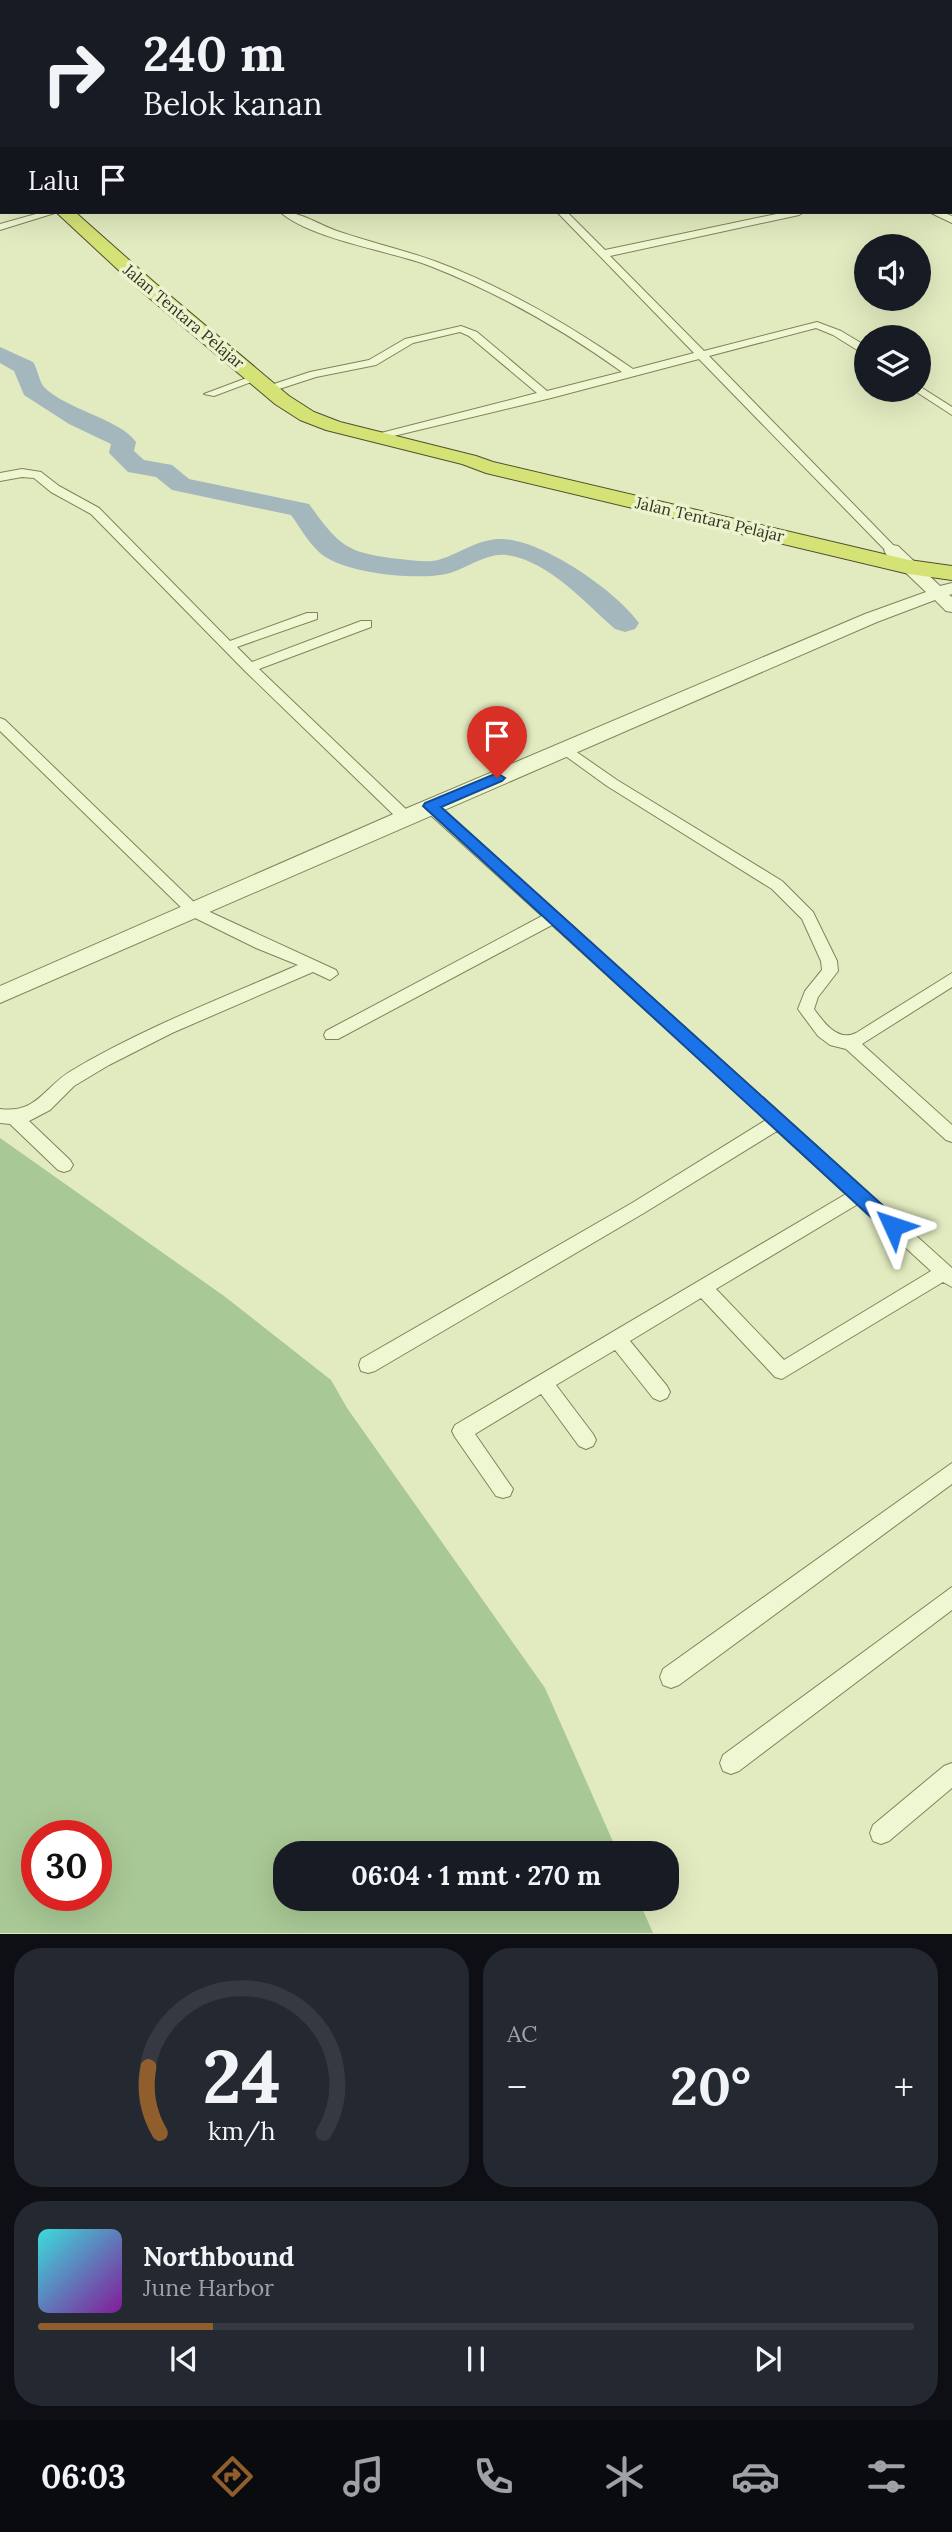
<!DOCTYPE html>
<html lang="id">
<meta charset="utf-8">
<style>
:root{--surface:#171b24;--page:#242831;--text:#f1f3f6;--muted:#9ea1a6;--line:#363941;--accent:#8f5e2c}
body{margin:0;font-family:Lora,serif;background:var(--page);color:var(--text);height:100vh;display:flex;flex-direction:column;font-size:26px;white-space:nowrap}
*{box-sizing:border-box;margin:0}
p{font-size:23px;color:var(--muted)}
.icon{flex:none;width:38px;height:38px;fill:none;stroke:currentColor;stroke-width:2;stroke-linecap:round;stroke-linejoin:round}
.map{position:relative;height:1934px;overflow:hidden}
.details{display:flex;flex-direction:column;gap:14px;padding:14px;background:#0d0f14;flex:1}
.details>*{flex:none}
.guide{position:absolute;left:0px;top:0px;width:952px;height:214px;box-shadow:0 7px 28px #0002;background:#171b24;color:var(--text);overflow:hidden}
.controls{position:absolute;left:854px;top:234px;display:grid;gap:14px}
.controls a{display:grid;place-items:center;width:77px;height:77px;border-radius:50%;background:var(--surface);box-shadow:0 7px 28px #0002;font-size:35px}
.speed{position:absolute;left:21px;top:1820px;display:flex;gap:14px;font-size:35px;font-weight:700;text-align:center}
.speed>*{display:grid;place-content:center;width:91px;height:91px;border-radius:50%;background:var(--surface);box-shadow:0 7px 28px #0002;line-height:1}
.speed .limit{border:10px solid #d22;background:#fff;color:#111}
.pin{position:absolute;display:grid;place-items:center;width:60px;height:60px;color:#fff;margin:-72px -30px;border-radius:50% 50% 50% 0;rotate:-45deg;box-shadow:0 0 7px #0007}
.pin .icon{rotate:45deg}
.me{position:absolute;width:77px;margin:-38px;rotate:312deg;stroke-linejoin:round;filter:drop-shadow(0 0 5px #0008)}
.turn{display:flex;align-items:center;gap:24px;height:147px;padding:0 28px;font-size:32px}
.turn .icon{width:91px;height:91px;stroke-width:2.5}
.turn b{display:block;font-size:49px;line-height:60px}
.then{display:flex;align-items:center;height:66px;padding:0 28px;background:#0003;gap:14px;font-size:26px}
.big{font-size:52px;font-weight:700;line-height:1.1}
.details .card{flex:1;display:flex;flex-direction:column;justify-content:center;gap:10px;min-width:0;padding:0 24px;border-radius:28px;background:var(--page)}
.details .dial{align-items:center;gap:0}
.dial svg{height:182px;overflow:visible;fill:none;stroke:var(--line);stroke-width:7;stroke-linecap:round;text-anchor:middle}
.dial text{fill:var(--text);stroke:none}
.song{display:flex;align-items:center;gap:21px}
.cover{width:84px;height:84px;border-radius:10px;background:linear-gradient(135deg,hsl(180 70% 55%),hsl(290 70% 35%))}
.played{height:7px;border-radius:4px;background:linear-gradient(90deg,var(--accent) 20%,var(--line) 20%)}
.keys{display:flex;justify-content:space-around;direction:ltr}
.heat{display:flex;justify-content:space-between;align-items:center;font-size:38px;direction:ltr}
.details .tiles{flex:1;display:grid;gap:14px;grid-template-columns:1fr 1fr}
.card:last-child{grid-column:span 2}
.trip{position:absolute;left:273px;top:1841px;width:406px;height:70px;border-radius:28px;background:var(--surface);box-shadow:0 7px 28px #0002;font-weight:700;line-height:70px;text-align:center}
.tabs{display:flex;height:112px;justify-content:space-around;align-items:center;background:#090b0e;color:var(--muted)}
.tabs .icon{width:49px;height:49px}
.tabs .on{color:var(--accent)}
.tabs b{font-size:32px;color:var(--text)}
.map>svg:first-child{display:block}
.green{fill:#a8c895;fill-rule:evenodd}
.lines{fill:none;stroke-linecap:round;stroke-linejoin:round}
.river{fill:#a3b7bd;fill-rule:evenodd}
.minor-casing{stroke:#818359;stroke-width:2}
.tertiary-casing{stroke:#818359;stroke-width:2}
.trunk-casing{stroke:#51502d;stroke-width:2}
.minor{fill:#eff7d2;fill-rule:evenodd}
.tertiary{fill:#eff7d2;fill-rule:evenodd}
.trunk{fill:#d5e276;fill-rule:evenodd}
.route{fill:#1a73e8;stroke:#114b97;stroke-width:2}
.labels{text-anchor:middle;stroke-width:7;stroke-linejoin:round;paint-order:stroke}
.far-street-label{font-size:16px;fill:#33331d;stroke:#ebf3cf}
</style>
<div class="map">
<svg width="952" height="1934" viewBox="0 0 952 1934">
<rect width="100%" height="100%" fill="#e2ebc0"/>
<path class="green" d="M0,1138L224,1296L331,1380L347,1408L545,1688L618,1853H285V1899H638L653,1933H0ZM37,1836H96V1895H37Z"/>
<g class="lines">
<path class="river" d="M0,347L33,362C38,369 39,382 44,387C67,410 120,419 136,442L134,451L144,460L172,465L189,479L309,504C340,547 347,553 400,559C412,560 427,563 438,560C459,554 476,540 499,539C539,537 617,591 639,623L635,629L625,632L615,629C585,603 548,560 506,555C486,553 468,568 450,573C422,581 355,574 329,559C312,550 302,530 291,515L172,490L156,477L128,472L109,453L111,444L69,424L24,395L14,371L0,363Z"/>
<g class="minor-casing">
<path id="minor" d="M165,0H174L175,2H166Z
M351,0H360L361,2H352Z
M398,0H416L396,2Z
M482,0H491L492,2H483Z
M608,0H617L618,2H609Z
M0,20L2,21V28H0Z
M0,40L2,41V48L0,47Z
M0,75H2V81H0Z
M43,212H58L0,230V224Z
M280,212C300,211 321,226 340,232C372,243 405,250 437,262C507,288 571,326 633,369L694,353L557,212H567L605,250L786,212H804L799,215L610,256L704,351L817,322L841,331L866,346V354L862,353L833,335L816,328L709,356L898,550L896,553H888L699,359L551,398L377,440L373,439V435L537,393L469,336L460,332L413,343L376,365L316,377L273,391H265V387L310,372L369,360L405,339L461,326L477,332L547,391L622,372C562,329 499,293 430,266C388,250 313,240 280,212Z
M929,212H942L952,216V223Z
M252,376L262,378L214,396L204,394Z
M919,386L952,407V415L915,391L919,390Z
M22,469L41,472L59,486L99,508L230,641L307,613H317V619L237,647L252,662L361,621H371V627L259,669L410,813L412,817L410,821H400L245,671L91,514L51,492L34,478L22,477L0,481V473Z
M0,718L5,720L199,907L336,970L338,974L330,980L313,972L172,1033L109,1065L74,1086L50,1110L29,1121L70,1160L73,1165L70,1170L64,1172L58,1170L10,1124L0,1123V1109C37,1114 44,1087 71,1071C143,1028 222,998 298,965L256,948L189,915L0,731Z
M565,744L617,780L782,881L813,912L837,961L838,971L818,997L814,1009C824,1023 838,1042 856,1033L952,973V987L862,1044L952,1125V1142L946,1140L846,1049L830,1045L818,1036L798,1009L805,991L822,970L821,961L802,919L772,889L607,786L560,752L558,749L560,746Z
M430,801L435,802L952,1268V1287L943,1282L782,1379L775,1377L701,1298L630,1341L667,1386L670,1392L667,1398L660,1401L653,1398L615,1350L556,1385L593,1434L596,1440L593,1446L586,1449L579,1446L541,1394L475,1434L513,1489L510,1496L503,1498L496,1496L455,1437L452,1431L455,1425L846,1194L777,1131L644,1213L375,1371L368,1373L361,1371L359,1365L361,1359L632,1203L766,1120L552,925L338,1039H326L324,1035L326,1031L542,916L425,810L423,806L425,802ZM858,1204L931,1271L784,1360L716,1289Z
M952,1463V1484L679,1685L671,1688L663,1685L660,1677L663,1669Z
M952,1587V1610L739,1771L731,1774L723,1771L720,1763L723,1755Z
M952,1763V1788L889,1841L881,1844L873,1841L870,1833L873,1825L944,1766Z"/>
</g>
<g class="tertiary-casing">
<path id="tertiary" d="M892,545L898,546L940,586L952,583V594L949,595L952,597V612L946,611L935,600L877,622L0,1003V986L398,812L865,614L926,592L886,554L884,550Z"/>
</g>
<g class="trunk-casing">
<path id="trunk" d="M0,149H2V160H0Z
M56,212H75L155,283L289,396L314,412L340,422L476,456L493,462L909,560L952,566V580L909,574L486,473L462,464L326,430L300,420L275,404L141,291Z"/>
</g>
<use href="#minor" class="minor"/>
<use href="#tertiary" class="tertiary"/>
<use href="#trunk" class="trunk"/>
</g>
<path class="route" d="M497,773L505,778L502,781L441,807L899,1220L902,1226L899,1231L893,1233L886,1231L423,806L425,803Z"/>
<g class="labels">
<g class="far-street-label">
<text transform="translate(184 316) rotate(40)" y="6">Jalan Tentara Pelajar</text>
<text transform="translate(710 519) rotate(13)" y="6">Jalan Tentara Pelajar</text>
</g>
</g>
</svg>
<div class="controls">
<a><svg class="icon" aria-label="sound" viewBox="0 0 24 24"><path d="M4 9h4l5-4v14l-5-4H4zM17 9q2 3 0 6"/></svg></a>
<a><svg class="icon" aria-label="layers" viewBox="0 0 24 24"><path d="M12 4l9 5-9 5-9-5zM3 14l9 5 9-5"/></svg></a>
</div>
<div class="speed"><div class="limit">30</div></div>
<div class="pin" style="left:497px;top:778px;background:#d93025"><svg class="icon" aria-label="arrive" viewBox="0 0 24 24"><path d="M6 21V4h12l-3 4 3 4H6"/></svg></div>
<svg class="me" style="left:893px;top:1226px" viewBox="-20 -20 40 40"><path d="M0-17L14 15 0 8-14 15z" fill="#1a73e8" stroke="#fff" stroke-width="4"/></svg>
<div class="trip">06:04 · 1 mnt · 270 m</div>
<div class="guide">
<div class="turn"><svg class="icon" aria-label="right" viewBox="0 0 24 24"><path d="M7 20v-9h11M14 6l5 5-5 5"/></svg><div><b>240 m</b>Belok kanan</div></div>
<div class="then">Lalu<svg class="icon" aria-label="arrive" viewBox="0 0 24 24"><path d="M6 21V4h12l-3 4 3 4H6"/></svg></div>
</div>
</div>
<section class="details">
<div class="tiles">
<div class="card dial"><svg viewBox="0 0 100 80">
<path d="M14 69A42 42 0 1 1 86 69"/>
<path d="M14 69A42 42 0 0 1 9 40" stroke="#8f5e2c"/>
<text x="50" y="56" font-size="32" font-weight="700">24</text>
<text x="50" y="72" font-size="11">km/h</text>
</svg></div>
<div class="card"><p>AC</p>
<div class="heat"><a>−</a><b class="big">20°</b><a>+</a></div>
</div>
<div class="card">
<div class="song"><i class="cover"></i><div><b>Northbound</b><p>June Harbor</p></div></div>
<div class="played"></div>
<div class="keys"><svg class="icon" aria-label="previous" viewBox="0 0 24 24"><path d="M18 5L8 12l10 7zM5 5v14"/></svg><svg class="icon" aria-label="pause" viewBox="0 0 24 24"><path d="M8 5v14M16 5v14"/></svg><svg class="icon" aria-label="next" viewBox="0 0 24 24"><path d="M6 5l10 7-10 7zM19 5v14"/></svg></div>
</div>
</div>
</section>
<nav class="tabs">
<b>06:03</b>
<svg class="icon on" aria-label="directions" viewBox="0 0 24 24"><path d="M12 3l9 9-9 9-9-9zM9 14v-3h6M13 9l2 2-2 2"/></svg>
<svg class="icon" aria-label="music" viewBox="0 0 24 24"><path d="M9 18V5l10-2v13"/><circle cx="6" cy="18" r="3"/><circle cx="16" cy="16" r="3"/></svg>
<svg class="icon" aria-label="phone" viewBox="0 0 24 24"><path d="M5 4h4l2 5-3 2q2 4 5 5l2-3 5 2v4C11 20 4 13 5 4z"/></svg>
<svg class="icon" aria-label="climate" viewBox="0 0 24 24"><path d="M12 3v18M4 7l16 10M4 17L20 7"/></svg>
<svg class="icon" aria-label="car" viewBox="0 0 24 24"><path d="M5 17H2v-5l4-1 3-4h7l3 4 3 1v5h-3M9 17h6M6 11h13"/><circle cx="7" cy="17" r="2"/><circle cx="17" cy="17" r="2"/></svg>
<svg class="icon" aria-label="filters" viewBox="0 0 24 24"><path d="M4 7h16M4 17h16"/><circle cx="9" cy="7" r="2"/><circle cx="15" cy="17" r="2"/></svg>
</nav>
